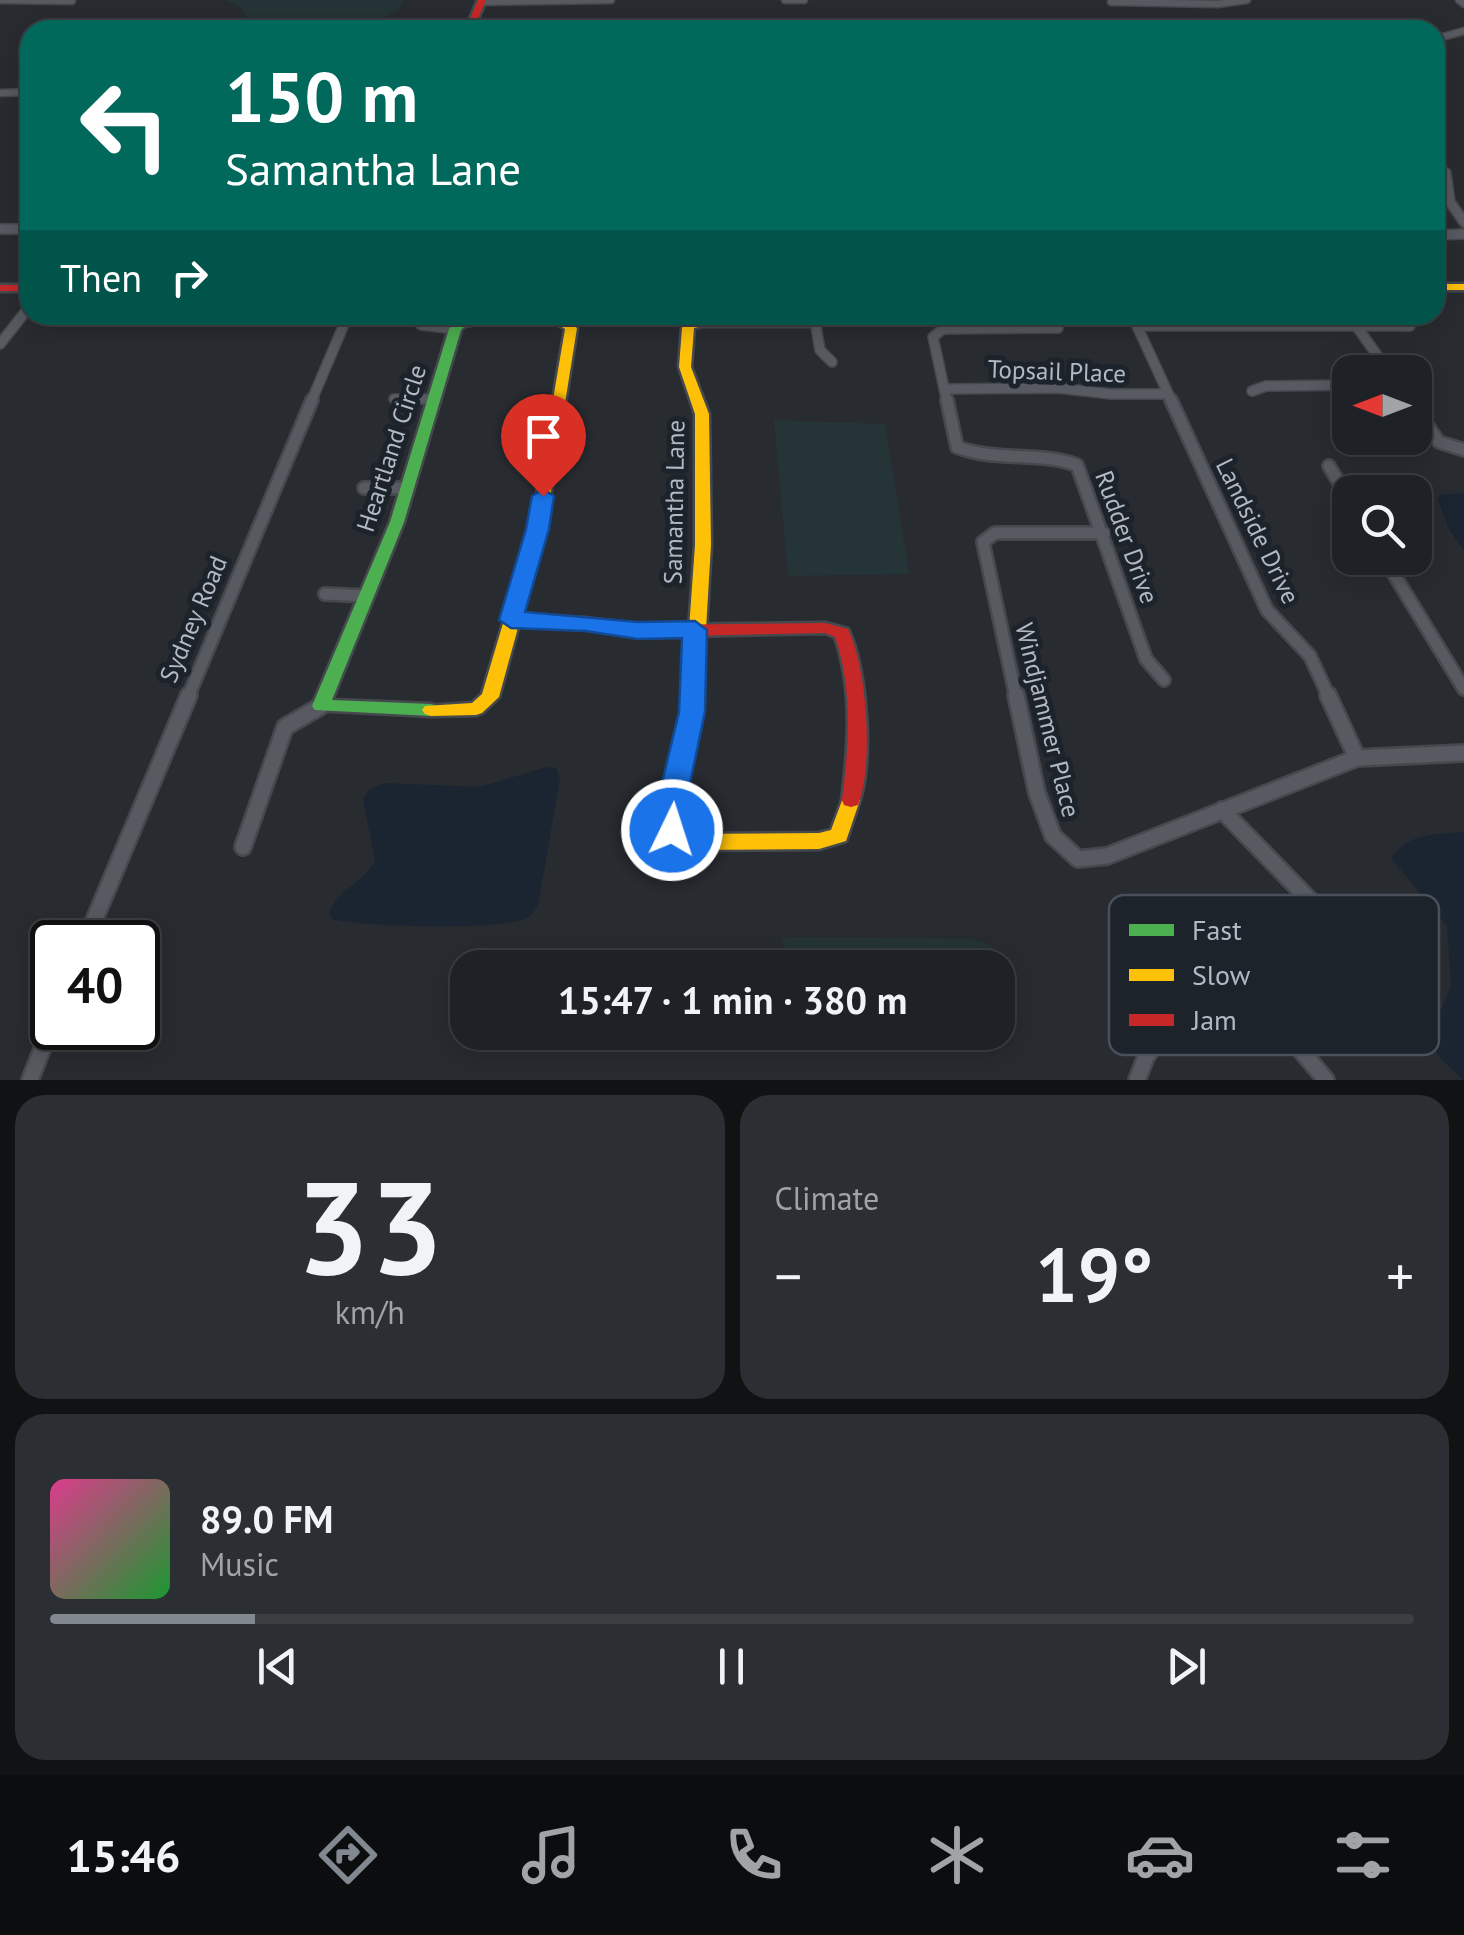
<!DOCTYPE html>
<meta charset="utf-8">
<style>
:root{--surface:#1e2125;--page:#2b2e32;--text:#f1f3f6;--muted:#a1a3a7;--line:#3c3e42;--accent:#828890}
body{margin:0;font-family:"PT Sans",sans-serif;background:var(--page);color:var(--text);height:100vh;display:flex;flex-direction:column;font-size:38px;white-space:nowrap}
*{box-sizing:border-box;margin:0}
p{font-size:32px;color:var(--muted)}
.icon{flex:none;width:55px;height:55px;fill:none;stroke:currentColor;stroke-width:2;stroke-linecap:round;stroke-linejoin:round}
.map{position:relative;height:1080px;overflow:hidden}
.details{display:flex;flex-direction:column;gap:15px;padding:15px;background:#101214;flex:1}
.details>*{flex:none}
.top-card{position:absolute;left:20px;top:20px;width:1425px;height:305px;border-radius:30px;box-shadow:0 5px 25px #0003,0 0 0 2px var(--line);background:#00695c;color:#fff;overflow:hidden}
.needle{width:65px;rotate:270deg}
.controls{position:absolute;left:1332px;top:355px;display:grid;gap:20px}
.controls a{display:grid;place-items:center;width:100px;height:100px;border-radius:20px;background:var(--surface);box-shadow:0 5px 25px #0003,0 0 0 2px var(--line);font-size:50px}
.speed{position:absolute;left:30px;top:920px;display:flex;gap:20px;font-size:50px;font-weight:700;text-align:center}
.speed>*{display:grid;place-content:center;width:130px;height:130px;border-radius:50%;background:var(--surface);box-shadow:0 5px 25px #0003,0 0 0 2px var(--line);line-height:1}
.speed .limit{border:5px solid #111;border-radius:15px;background:#fff;color:#111}
.pin{position:absolute;display:grid;place-items:center;width:85px;height:85px;color:#fff;margin:-102px -42px;border-radius:50% 50% 50% 0;rotate:-45deg;box-shadow:0 0 10px #0007}
.pin .icon{rotate:45deg}
.me{position:absolute;width:110px;margin:-55px;rotate:4deg;stroke-linejoin:round;filter:drop-shadow(0 0 8px #0008)}
.turn{display:flex;align-items:center;gap:35px;height:210px;padding:0 40px;font-size:45px}
.turn .icon{width:130px;height:130px;stroke-width:2.5}
.turn b{display:block;font-size:70px;line-height:85px}
.then{display:flex;align-items:center;height:95px;padding:0 40px;background:#0003;gap:20px;font-size:38px}
.big{font-size:75px;font-weight:700;line-height:1.1}
.details .card{flex:1;display:flex;flex-direction:column;justify-content:center;gap:15px;min-width:0;padding:0 35px;border-radius:30px;background:var(--page)}
.details .dial{align-items:center;gap:0}
.dial b{font-size:130px;line-height:1}
.song{display:flex;align-items:center;gap:30px}
.cover{width:120px;height:120px;border-radius:15px;background:linear-gradient(135deg,hsl(330 70% 55%),hsl(130 70% 35%))}
.played{height:10px;border-radius:5px;background:linear-gradient(90deg,var(--accent) 15%,var(--line) 15%)}
.keys{display:flex;justify-content:space-around;direction:ltr}
.heat{display:flex;justify-content:space-between;align-items:center;font-size:55px;direction:ltr}
.details .tiles{flex:1;display:grid;gap:15px;grid-template-columns:1fr 1fr}
.card:last-child{grid-column:span 2}
.trip{position:absolute;left:450px;top:950px;width:565px;height:100px;border-radius:30px;background:var(--surface);box-shadow:0 5px 25px #0003,0 0 0 2px var(--line);font-weight:700;line-height:100px;text-align:center}
.menu{display:flex;height:160px;justify-content:space-around;align-items:center;background:#0c0d0f;color:var(--muted)}
.menu .icon{width:70px;height:70px}
.menu .current{color:var(--accent)}
.menu b{font-size:45px;color:var(--text)}
.map>svg:first-child{display:block}
.green{fill:#253436}
.water{fill:#1a2531}
.lines{fill:none;stroke-linecap:round;stroke-linejoin:round}
.street-far3-casing{stroke:#45494e;stroke-width:9}
.street-far2-casing{stroke:#45494e;stroke-width:12}
.street-far1-casing{stroke:#45494e;stroke-width:16}
.street-casing{stroke:#45494e;stroke-width:20}
.fast-casing{stroke:#45494e;stroke-width:5}
.slow-casing{stroke:#45494e;stroke-width:5}
.jam-casing{stroke:#45494e;stroke-width:5}
.street-far3{stroke:#575a60;stroke-width:6}
.street-far2{stroke:#575a60;stroke-width:9}
.street-far1{stroke:#575a60;stroke-width:11}
.street{stroke:#575a60;stroke-width:15}
.fast{fill:#4caf50;fill-rule:evenodd}
.slow{fill:#ffc107;fill-rule:evenodd}
.jam{fill:#c62828;fill-rule:evenodd}
.route{fill:#1a73e8;stroke:#114b97;stroke-width:2.5}
.labels{text-anchor:middle;stroke-width:10;stroke-linejoin:round;paint-order:stroke}
.street-label{font-size:25px;fill:#b2b9c3;stroke:#1c232b}
.key{fill:#1c232b;stroke:#495059;stroke-width:2.5}
.key-label{font-size:28px;fill:#b2b9c3}
</style>
<div class="map">
<svg width="1464" height="1080" viewBox="0 0 1464 1080">
<rect width="100%" height="100%" fill="#282c31"/>
<path class="green" d="M225,0H403L400,9C366,29 325,34 286,30C273,29 263,20 249,19L242,8Z
M774,420L885,424L909,574L788,576Z
M793,937L973,939L993,947L1002,967V989L998,994V968L786,967L782,939Z"/>
<path class="water" d="M1464,493V551L1448,528L1438,499L1441,495Z
M547,767L556,768L560,779L539,900C537,908 534,914 526,918C504,931 359,927 332,919L329,913C338,889 365,882 375,861L363,799L370,789L384,783L479,787Z
M1464,832V1080H1463L1438,1056L1430,1035L1451,986L1447,926L1391,858C1408,833 1436,834 1464,832Z"/>
<g class="lines">
<g class="street-far3-casing">
<path id="street-far3" d="M1,0L72,1
M785,0H804
M1459,0L1464,4
M482,2L611,0
M1111,2L1218,4L1247,0
M1435,39L1464,31
M0,93L30,92
M1435,154L1447,176"/>
</g>
<g class="street-far2-casing">
<path id="street-far2" d="M1446,173L1450,202L1464,222
M0,229H30
M1435,235L1464,234
M814,315L820,350L832,362
M1132,315L1172,402
M421,325L455,329
M1137,326H1410
M1357,327L1389,372
M0,344L30,306
M946,389L1058,388L1111,394H1168
M1252,391L1266,386L1350,385
M394,399H434
M311,402L348,315
M947,402L933,337L943,329L1058,328"/>
</g>
<g class="street-far1-casing">
<path id="street-far1" d="M947,400L957,447C996,462 1038,451 1077,465L1146,659L1164,680
M1171,400L1267,610L1310,656L1329,697
M1415,408L1439,442L1464,450
M1329,466L1350,501
M364,488H408
M1384,558L1464,689
M325,594L367,596
M188,697L312,400
M1016,697L983,542L995,533H1104"/>
</g>
<g class="street-casing">
<path id="street" d="M1016,695L1037,793L1053,836L1078,859L1107,856L1357,758L1464,753
M1328,695L1357,758
M243,847L285,727L321,706
M85,942L189,695
M1244,983L1326,1080
M30,1080L52,1024
M1137,1080L1146,1057L1171,1019L1326,946L1331,922L1222,810"/>
</g>
<g class="fast-casing">
<path id="fast" d="M478,316L482,317V323L465,326L461,330L404,522L332,700L431,704L437,706L440,710L437,714L431,716L315,710L312,706L390,522L449,329L457,320Z"/>
</g>
<g class="slow-casing">
<path id="slow" d="M1435,284H1464V290H1435Z
M478,316H560L577,328L545,529L499,697L482,713L476,715L431,716L425,714L422,710L425,706L472,703L482,694L531,529L565,329L557,324L474,323V317Z
M703,318H816L822,322L816,326H703L694,328L691,367L709,414L711,545L701,713L679,812L681,828L687,834L819,833L831,830L844,795L851,793L858,795L860,800L846,841L819,849L683,850L676,847L665,836L661,812L683,713L695,545V414L679,367L682,328L687,320Z"/>
</g>
<g class="jam-casing">
<path id="jam" d="M478,0H486L473,30H465Z
M0,285H30V291H0Z
M511,615L585,618L638,625L825,623L848,629C867,668 874,765 858,805L851,807L844,805L842,800C849,745 853,690 835,637L825,633L638,637L585,628L505,624L503,620Z"/>
</g>
<use href="#street-far3" class="street-far3"/>
<use href="#street-far2" class="street-far2"/>
<use href="#street-far1" class="street-far1"/>
<use href="#street" class="street"/>
<use href="#fast" class="fast"/>
<use href="#slow" class="slow"/>
<use href="#jam" class="jam"/>
</g>
<path class="route" d="M543,489L554,496L549,529L525,612L638,622L695,621L707,630L705,712L684,812L686,830L682,839L672,842L662,839L655,812L679,712L682,638L638,639L585,631L511,628L499,620L526,529L532,496Z"/>
<g class="labels">
<g class="street-label">
<text transform="translate(1057 371) rotate(2)" y="9">Topsail Place</text>
<text transform="translate(391 448) rotate(-72)" y="9">Heartland Circle</text>
<text transform="translate(674 502) rotate(-89)" y="9">Samantha Lane</text>
<text transform="translate(1258 531) rotate(64)" y="9">Landside Drive</text>
<text transform="translate(1127 537) rotate(70)" y="9">Rudder Drive</text>
<text transform="translate(193 619) rotate(-67)" y="9">Sydney Road</text>
<text transform="translate(1048 720) rotate(76)" y="9">Windjammer Place</text>
</g>
</g>
<rect x="1109" y="895" width="330" height="160" rx="15" class="key"/>
<rect x="1129" y="924" width="45" height="12" fill="#4caf50"/>
<rect x="1129" y="969" width="45" height="12" fill="#ffc107"/>
<rect x="1129" y="1014" width="45" height="12" fill="#c62828"/>
<g class="key-label">
<text x="1192" y="940">Fast</text>
<text x="1192" y="985">Slow</text>
<text x="1192" y="1030">Jam</text>
</g>
</svg>
<div class="controls">
<a><svg class="needle" viewBox="-14 -14 28 28"><path d="M0-13l5 13h-10z" fill="#e53935"/><path d="M0 13l5-13h-10z" fill="#a1a3a7"/></svg></a>
<a><svg class="icon" aria-label="search" viewBox="0 0 24 24"><circle cx="10" cy="10" r="6"/><path d="M15 15l6 6"/></svg></a>
</div>
<div class="speed"><div class="limit">40</div></div>
<div class="pin" style="left:543px;top:496px;background:#d93025"><svg class="icon" aria-label="arrive" viewBox="0 0 24 24"><path d="M6 21V4h12l-3 4 3 4H6"/></svg></div>
<svg class="me" style="left:672px;top:830px" viewBox="-20 -20 40 40"><circle r="17" fill="#1a73e8" stroke="#fff" stroke-width="3"/><path d="M0-11L8 9 0 5-8 9z" fill="#fff"/></svg>
<div class="trip">15:47 · 1 min · 380 m</div>
<div class="top-card">
<div class="turn"><svg class="icon" aria-label="left" viewBox="0 0 24 24"><path d="M17 20v-9H6M10 6l-5 5 5 5"/></svg><div><b>150 m</b>Samantha Lane</div></div>
<div class="then">Then<svg class="icon" aria-label="right" viewBox="0 0 24 24"><path d="M7 20v-9h11M14 6l5 5-5 5"/></svg></div>
</div>
</div>
<section class="details">
<div class="tiles">
<div class="card dial"><b>33</b><p>km/h</p></div>
<div class="card"><p>Climate</p>
<div class="heat"><a>−</a><b class="big">19°</b><a>+</a></div>
</div>
<div class="card">
<div class="song"><i class="cover"></i><div><b>89.0 FM</b><p>Music</p></div></div>
<div class="played"></div>
<div class="keys"><svg class="icon" aria-label="previous" viewBox="0 0 24 24"><path d="M18 5L8 12l10 7zM5 5v14"/></svg><svg class="icon" aria-label="pause" viewBox="0 0 24 24"><path d="M8 5v14M16 5v14"/></svg><svg class="icon" aria-label="next" viewBox="0 0 24 24"><path d="M6 5l10 7-10 7zM19 5v14"/></svg></div>
</div>
</div>
</section>
<nav class="menu">
<b>15:46</b>
<svg class="icon current" aria-label="directions" viewBox="0 0 24 24"><path d="M12 3l9 9-9 9-9-9zM9 14v-3h6M13 9l2 2-2 2"/></svg>
<svg class="icon" aria-label="music" viewBox="0 0 24 24"><path d="M9 18V5l10-2v13"/><circle cx="6" cy="18" r="3"/><circle cx="16" cy="16" r="3"/></svg>
<svg class="icon" aria-label="phone" viewBox="0 0 24 24"><path d="M5 4h4l2 5-3 2q2 4 5 5l2-3 5 2v4C11 20 4 13 5 4z"/></svg>
<svg class="icon" aria-label="climate" viewBox="0 0 24 24"><path d="M12 3v18M4 7l16 10M4 17L20 7"/></svg>
<svg class="icon" aria-label="car" viewBox="0 0 24 24"><path d="M5 17H2v-5l4-1 3-4h7l3 4 3 1v5h-3M9 17h6M6 11h13"/><circle cx="7" cy="17" r="2"/><circle cx="17" cy="17" r="2"/></svg>
<svg class="icon" aria-label="filters" viewBox="0 0 24 24"><path d="M4 7h16M4 17h16"/><circle cx="9" cy="7" r="2"/><circle cx="15" cy="17" r="2"/></svg>
</nav>
